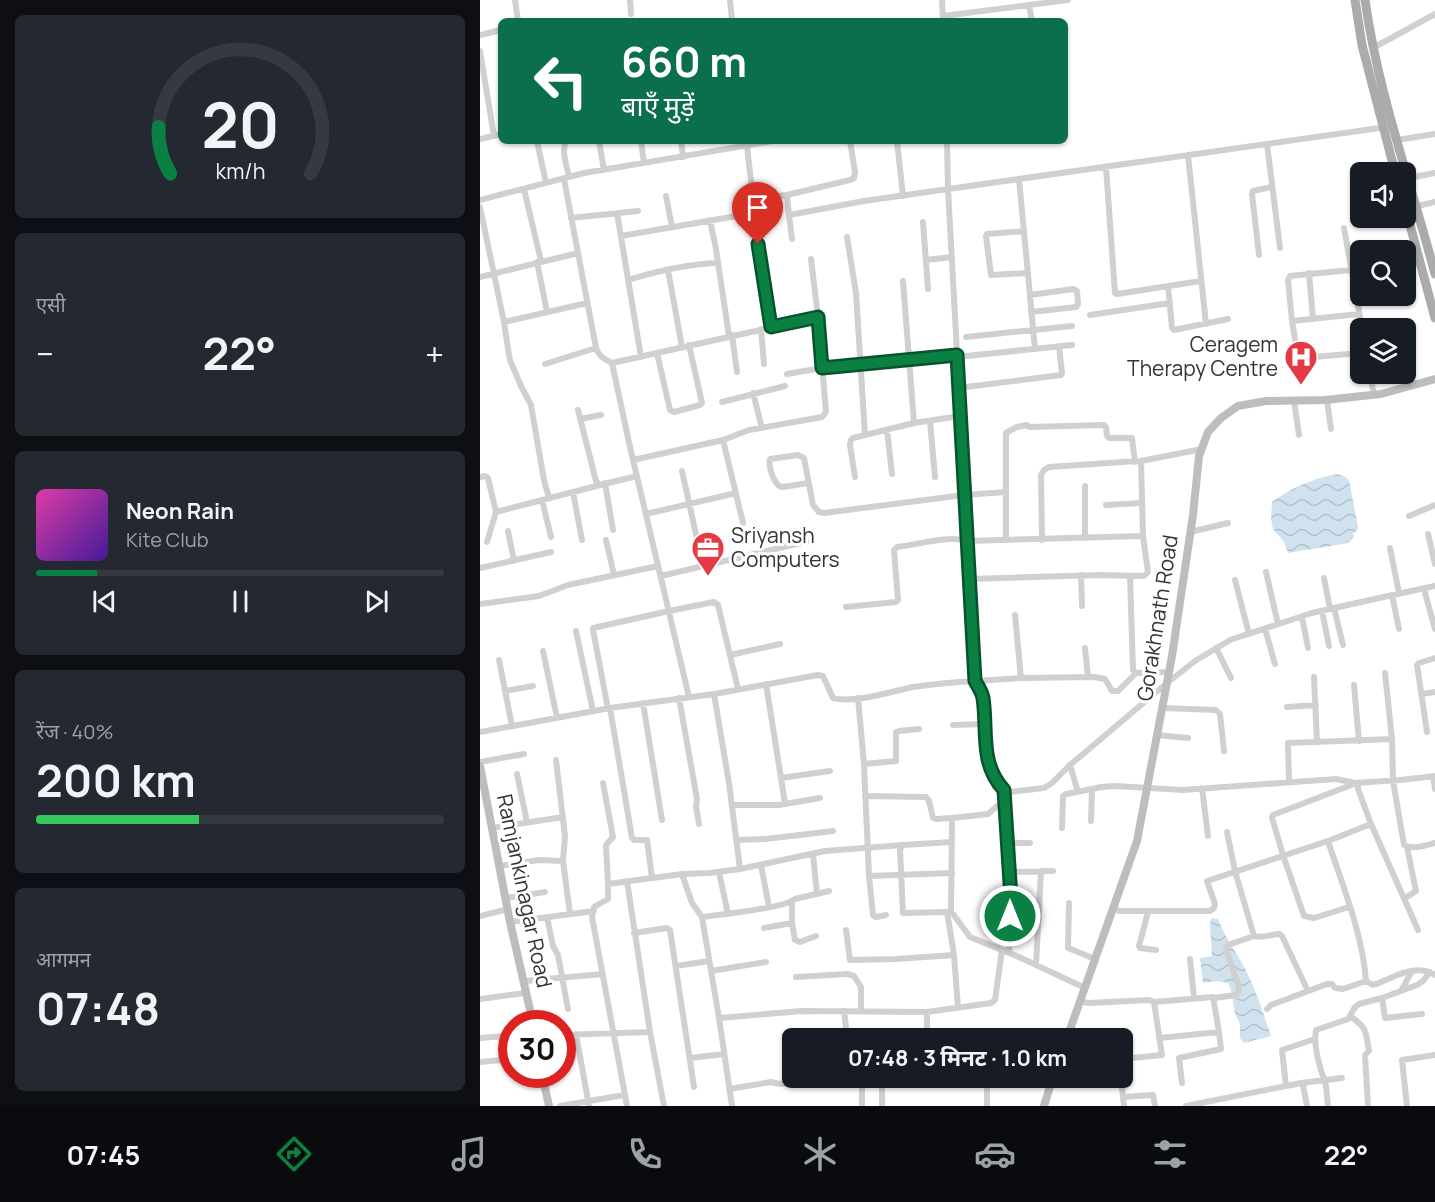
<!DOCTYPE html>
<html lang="hi">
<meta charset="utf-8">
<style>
:root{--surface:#171b24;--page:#242831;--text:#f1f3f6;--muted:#9ea1a6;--line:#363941;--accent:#0b8043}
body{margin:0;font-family:Manrope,"Noto Sans Devanagari",sans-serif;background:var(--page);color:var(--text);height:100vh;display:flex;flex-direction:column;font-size:22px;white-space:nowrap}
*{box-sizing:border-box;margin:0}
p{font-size:20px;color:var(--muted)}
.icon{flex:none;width:33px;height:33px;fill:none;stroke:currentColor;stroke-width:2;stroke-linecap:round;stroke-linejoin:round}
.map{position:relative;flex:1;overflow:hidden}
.drawer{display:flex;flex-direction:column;gap:15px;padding:15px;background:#0d0f14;width:480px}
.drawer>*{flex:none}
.banner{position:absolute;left:18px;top:18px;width:570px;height:126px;border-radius:9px;box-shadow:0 2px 4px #0004;background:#0b6e4f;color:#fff;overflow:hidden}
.buttons{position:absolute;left:870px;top:162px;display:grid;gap:12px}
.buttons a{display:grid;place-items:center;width:66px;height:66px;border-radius:9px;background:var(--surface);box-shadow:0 2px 4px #0004;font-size:30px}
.speed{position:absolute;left:18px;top:1010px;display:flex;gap:12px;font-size:30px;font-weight:700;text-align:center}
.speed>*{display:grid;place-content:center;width:78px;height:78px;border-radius:50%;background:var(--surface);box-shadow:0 2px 4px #0004;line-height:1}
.speed .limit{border:9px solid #d22;background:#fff;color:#111}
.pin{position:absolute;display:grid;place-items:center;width:51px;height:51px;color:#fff;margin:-62px -26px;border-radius:50% 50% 50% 0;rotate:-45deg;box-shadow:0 0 6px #0007}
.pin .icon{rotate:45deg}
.me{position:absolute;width:66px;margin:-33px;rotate:0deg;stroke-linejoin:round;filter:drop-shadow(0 0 4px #0008)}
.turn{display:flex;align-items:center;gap:21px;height:126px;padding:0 24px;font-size:27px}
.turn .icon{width:78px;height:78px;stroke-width:2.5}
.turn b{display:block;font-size:42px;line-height:51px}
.big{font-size:45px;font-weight:700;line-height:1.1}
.drawer .widget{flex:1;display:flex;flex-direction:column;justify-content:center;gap:9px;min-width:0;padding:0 21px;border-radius:9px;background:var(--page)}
.drawer .dial{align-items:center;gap:0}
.dial svg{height:156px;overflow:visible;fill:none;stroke:var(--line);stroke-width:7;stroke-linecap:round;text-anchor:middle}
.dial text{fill:var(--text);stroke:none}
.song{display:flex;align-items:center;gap:18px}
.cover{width:72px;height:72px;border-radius:9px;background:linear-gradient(135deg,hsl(320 70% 55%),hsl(260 70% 35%))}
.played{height:6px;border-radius:3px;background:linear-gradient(90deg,var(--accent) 15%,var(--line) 15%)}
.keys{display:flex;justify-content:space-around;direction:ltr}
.heat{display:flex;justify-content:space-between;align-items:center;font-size:33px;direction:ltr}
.charge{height:9px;border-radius:4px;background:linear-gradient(90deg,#34c759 40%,var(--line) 0)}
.trip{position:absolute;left:302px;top:1028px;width:351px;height:60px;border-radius:9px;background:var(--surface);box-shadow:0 2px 4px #0004;font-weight:700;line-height:60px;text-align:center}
.menu{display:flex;height:96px;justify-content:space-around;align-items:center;background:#090b0e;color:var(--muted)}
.menu .icon{width:42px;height:42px}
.menu .current{color:var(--accent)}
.menu b{font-size:27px;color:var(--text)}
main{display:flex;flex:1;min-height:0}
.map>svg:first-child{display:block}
.water{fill:url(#water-waves)}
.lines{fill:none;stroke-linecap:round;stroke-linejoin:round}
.street{stroke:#d0d0d0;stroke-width:6}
.secondary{stroke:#bdbdbd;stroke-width:8}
.primary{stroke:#ababab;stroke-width:9}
.route-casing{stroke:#07532c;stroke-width:15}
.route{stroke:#0b8043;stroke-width:10}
.labels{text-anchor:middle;stroke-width:6;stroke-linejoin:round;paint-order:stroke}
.poi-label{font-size:21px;fill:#333;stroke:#fff;text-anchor:end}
.street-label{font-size:21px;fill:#333;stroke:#fff}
</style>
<main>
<section class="drawer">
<div class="widget dial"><svg viewBox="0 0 100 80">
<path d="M14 69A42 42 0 1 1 86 69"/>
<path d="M14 69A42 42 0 0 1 8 45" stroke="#0b8043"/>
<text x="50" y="56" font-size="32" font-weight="700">20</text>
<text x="50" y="72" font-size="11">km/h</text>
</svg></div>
<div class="widget"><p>एसी</p>
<div class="heat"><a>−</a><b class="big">22°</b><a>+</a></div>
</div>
<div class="widget">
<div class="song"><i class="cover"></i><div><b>Neon Rain</b><p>Kite Club</p></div></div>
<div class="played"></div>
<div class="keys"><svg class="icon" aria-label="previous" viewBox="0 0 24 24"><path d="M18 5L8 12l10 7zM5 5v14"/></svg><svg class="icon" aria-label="pause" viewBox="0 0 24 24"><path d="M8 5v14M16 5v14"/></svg><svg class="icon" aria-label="next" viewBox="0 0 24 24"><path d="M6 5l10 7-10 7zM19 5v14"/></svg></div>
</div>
<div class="widget"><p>रेंज · 40%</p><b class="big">200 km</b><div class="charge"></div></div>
<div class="widget"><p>आगमन</p><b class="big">07:48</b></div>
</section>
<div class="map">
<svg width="955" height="1106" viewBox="0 0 955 1106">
<defs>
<pattern id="water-waves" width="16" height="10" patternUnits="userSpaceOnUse" patternTransform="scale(1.5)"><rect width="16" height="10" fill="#cfe2ee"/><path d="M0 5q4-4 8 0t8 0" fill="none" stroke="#b2c2cd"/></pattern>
</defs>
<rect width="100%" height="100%" fill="#fff"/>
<path class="water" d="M857,474L864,476L869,480L878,527L877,531L873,533L874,537L869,543L808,553L804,542L793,529L791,518L792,502C811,488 834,478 857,474Z
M731,918L738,919C745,939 760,956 769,977C778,996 784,1016 791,1036L764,1043L760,1038V1024L755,1013L751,989L748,983L737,981L723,983L720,958L732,956L730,926Z"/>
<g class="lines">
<path class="street" d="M35,0L38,21
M150,0L151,14
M250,0L252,21
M462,0L463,21
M549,5L552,21
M463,16L588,0
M0,35L21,30
M893,48L955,14
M0,51L14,136
M0,139L21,134
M917,140L955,134
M57,141L66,183
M86,141C81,152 87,166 89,177
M119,141L124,170
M161,141L164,163
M201,141L203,157
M417,141L423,196
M467,141L468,189L907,127
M787,144L800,248
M267,146L280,261L291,327
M708,155L726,324
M626,167L635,293L637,294L721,281
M929,178L955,173
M84,179L116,348C120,358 124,358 132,363L150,447L209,697
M539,179L555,349
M44,189L61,261
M186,196L192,227
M272,199L307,195
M0,200L104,173L293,141
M937,206L955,202
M0,207L24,322L28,349L30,360L41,386L51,405L64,480L69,498
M137,213L161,357
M309,215L307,195L370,180L374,178L375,172L370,141
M91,218L158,211
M230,220L236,249L249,336
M443,222L448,289
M864,228L882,328
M544,231L507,234L506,236L511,275L548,273
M141,236L274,213
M367,237L376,293L385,435
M312,239L309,215L384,201L468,189L495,681L541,678L615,677L625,679L632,691H638L656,673
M779,255L772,194L773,191L792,187
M331,259L338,317
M446,260L472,257
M57,262L67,312
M188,270L202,347
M829,273L833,319
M0,277L98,253
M148,280C177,271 208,264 238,263
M423,281L434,423
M688,286L692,328L694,330L748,319
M550,295L593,289L597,291L598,304L596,307L551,312
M879,314L812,321L817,351L822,358L880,353
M610,315L690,303
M812,321L808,280L810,276L871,270
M24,322L107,303
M281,329L284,364
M252,335L257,372
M486,337L592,326
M177,353L190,410L194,412L220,405L222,403L209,345
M477,357L592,345
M132,363L338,317L346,412L342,417L269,430L243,440L153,460
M65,364L116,348
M307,374L342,368L477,355
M890,374L894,395
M478,388L581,375L582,373L579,346
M273,393L282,428
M847,400L851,429
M814,401L819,435
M242,402L305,386
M98,410L116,481L120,485L157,476
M100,419L121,415
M450,421L455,477
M407,430L412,474
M243,440L263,523
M202,471L217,539
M0,477L5,476L8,478L16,512L7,542
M375,477L370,445L371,440L373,438L434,423L480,416
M125,483L133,530
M328,483L303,487L299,486C293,480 288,467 290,459L318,455L324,458L333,505L339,512L344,513L484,495L526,492
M605,486V538
M93,492L102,540
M62,500L71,537
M626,505L662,503
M16,512L120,485
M166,514L256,493
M929,516L955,505
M28,531L34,561
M710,532L748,523
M948,534L955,564
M126,540L134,575
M526,540V433L537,427L547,425L549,427L624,425L626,427L627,436L629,438H652L655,462
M562,540L561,475L564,470L569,467L657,461
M910,548L919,593
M0,568L71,552
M786,572L798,624
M601,575L602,606
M181,576L329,541
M650,576L653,670L656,673L689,672
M844,578L850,609
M489,579L620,575L664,576L668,572L663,536
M755,580L769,634
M944,589L955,629
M912,595L919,629
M0,604L59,596L88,585L178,566
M366,607L416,602L418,600L414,550L417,547C437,545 468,535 487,541L663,536L661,461L722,449
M854,608L863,645
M842,611L849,646
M535,615L541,678
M822,617L828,648
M785,629L795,664
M96,631L113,711
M605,648L608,677
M736,648L751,678
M63,651L77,718
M250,655L300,644
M19,660L32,726
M834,677L837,742
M286,684L301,778L350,771
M874,685L879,741
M25,691L53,686
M234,694L249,783L260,869
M942,694L955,692
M199,698L217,799L216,807L219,824
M378,698L384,764L389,876L393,915L396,917L406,915
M163,703L182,820
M807,707L836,705
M130,708L152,838L154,840H167L172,878
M682,708L736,710L740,714L744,751
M128,709L113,630V628L189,611L234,602L238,605L258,689
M473,725L504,724
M0,732L130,708L234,694L338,675L343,676L353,698C373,704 413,691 433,687C454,684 474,682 495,681L503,696L504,734L508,759L517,783L524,790L529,792L564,788L572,783L590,765L687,683L715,661L750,640L832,613L908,596L955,586
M947,732L937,665L939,663L955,658
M677,735L708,738
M912,738L913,781L924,845C933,850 946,845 955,843
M76,760L85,836L83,861L90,914
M0,762L44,754
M384,764L416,761V732L419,731L439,729
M590,765L598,792
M37,774L47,822
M953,776L955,789
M301,778L305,804
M809,782L808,743L912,739L905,673
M123,783L133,837L126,845L128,884L202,874L212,903L222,917L239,1018L252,1106
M878,783V789L891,824L938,930
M722,788L728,836
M524,790L531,898L529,953
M385,796L446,797L449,801L453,818L456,819L472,818
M252,805H299L340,798
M611,821L612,789L621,787L635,786L703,790L856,779L875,783L920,780L955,776
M12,828L83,817
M582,828L583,796L586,794L612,789
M747,832L755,871L774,936C782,939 792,934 800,934L802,936L828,991
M256,840L286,839L353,831
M848,841L891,824
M527,843H550
M333,854L337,894
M281,865L289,907
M20,866L59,860L83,861
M239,872L248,914
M529,872L573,871
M202,874L230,873L260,869L345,851L423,845
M389,876L472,873
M147,881L170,1032L184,1106
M128,884V899L114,907L112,917L147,1106
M26,898L65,892
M924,899L936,891L927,847
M312,902V923L315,940L320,942L336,936
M589,903L588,948L615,959
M633,907L639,911H730L734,908L735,904L727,881L848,841C862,884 883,935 886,981L893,985C912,979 934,962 955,975
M869,907L834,918L824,916L803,855L792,818L793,815L874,784
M467,912L473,914L490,937L539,957L605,988
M668,912L659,946L660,948L676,950
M471,913L472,818L508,814L524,800
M0,916L28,909
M67,917L73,946L78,955L88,1009
M222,917C239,915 305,908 315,899L349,891
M30,922L114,911
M284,928L312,923
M366,930L370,960L416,959L474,955L467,912L423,913L420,850L423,845L472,842
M154,933L187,928L190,930L214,1087
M474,955L478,1008
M710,959L714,998
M556,965L561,871
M196,966L229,961
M231,971L286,962
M316,977L367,974L374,976L381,987V1011
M44,981L123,974
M921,991L932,971
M734,998L756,995L759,992L758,985L746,948L748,945L774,936
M902,998L905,1018L942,1014
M0,999L46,993
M600,1001L608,1003L669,1000L674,1002L682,1055L642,1059
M674,1002L733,997L739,1032
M787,1009L791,1005L847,984H852L855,988L863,989L886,981
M364,1011L367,1035L372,1036L397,1034L400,1035L402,1038
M447,1012V1038
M870,1016C888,1029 885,1030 889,1051L885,1055L888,1106
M239,1018L322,1011L447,1012L511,1003L515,1000L522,950
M96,1034L109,1106
M82,1035L170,1032
M0,1038L26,1036L32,1056
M679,1038L739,1032L741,1049L699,1058L702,1083
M210,1058L244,1054
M0,1062L32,1059
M402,1077V1106
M504,1077L507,1085V1106
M330,1079L345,1077
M641,1079L644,1106
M821,1083L862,1078
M806,1086L802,1050L835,1039
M249,1089L291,1082L300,1084L331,1081
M643,1097L673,1095L675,1106
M80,1106L144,1095
M382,1106V1077
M706,1106L821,1083L823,1085L827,1106
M848,1106C847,1098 847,1089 845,1082C839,1066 833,1047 836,1030L868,1019L875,1007L879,1004L902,998L937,985L943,981L950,972
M927,1106L922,1060L955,1055"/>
<path class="secondary" d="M0,766L30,922L53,1023
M587,1038L657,841L692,656L713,515L719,456L728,432L741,418L758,406L786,401L845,400L901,394L955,379
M62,1074L69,1106
M564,1106L573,1077"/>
<path class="primary" d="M875,0L882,45L915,172
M885,0C898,93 931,183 955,274
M926,210L955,318"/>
</g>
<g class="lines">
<g class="route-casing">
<path id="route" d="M278,244L291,327L338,317L342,368L477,355L495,681C498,686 502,692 503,698C508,731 499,763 524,790L531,898L530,916"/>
</g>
<use href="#route" class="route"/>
</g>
<defs>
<g id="hospital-pin" transform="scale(1.725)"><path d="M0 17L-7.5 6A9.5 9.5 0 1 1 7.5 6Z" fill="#e63946" stroke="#fff"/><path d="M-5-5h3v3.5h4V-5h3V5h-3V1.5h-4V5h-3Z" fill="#fff"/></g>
<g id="office-pin" transform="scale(1.725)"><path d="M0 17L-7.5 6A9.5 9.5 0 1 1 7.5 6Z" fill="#e63946" stroke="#fff"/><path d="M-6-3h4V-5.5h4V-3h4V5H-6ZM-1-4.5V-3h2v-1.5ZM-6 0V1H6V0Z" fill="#fff"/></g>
</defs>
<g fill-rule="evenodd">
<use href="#hospital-pin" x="821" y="357"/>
<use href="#office-pin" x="228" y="548"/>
</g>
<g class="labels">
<g class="poi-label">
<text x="798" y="352">Ceragem<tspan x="798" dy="24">Therapy Centre</tspan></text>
<text x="251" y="543" text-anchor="start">Sriyansh<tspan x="251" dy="24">Computers</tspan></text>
</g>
<g class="street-label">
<text transform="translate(678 618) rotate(-81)" y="7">Gorakhnath Road</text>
<text transform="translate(44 891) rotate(78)" y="7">Ramjankinagar Road</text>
</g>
</g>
</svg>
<div class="buttons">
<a><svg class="icon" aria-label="sound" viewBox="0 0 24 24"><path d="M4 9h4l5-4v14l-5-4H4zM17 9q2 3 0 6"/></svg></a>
<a><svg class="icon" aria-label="search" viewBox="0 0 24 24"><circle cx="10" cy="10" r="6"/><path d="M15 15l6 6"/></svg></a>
<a><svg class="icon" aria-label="layers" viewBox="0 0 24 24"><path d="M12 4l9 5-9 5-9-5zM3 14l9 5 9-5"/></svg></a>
</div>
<div class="speed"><div class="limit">30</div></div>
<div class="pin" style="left:278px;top:244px;background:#d93025"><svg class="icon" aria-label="arrive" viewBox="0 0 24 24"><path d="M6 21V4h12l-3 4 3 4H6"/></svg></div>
<svg class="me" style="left:530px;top:916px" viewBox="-20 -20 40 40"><circle r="17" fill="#0b8043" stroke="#fff" stroke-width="3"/><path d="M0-11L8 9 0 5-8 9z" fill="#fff"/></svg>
<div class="trip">07:48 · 3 मिनट · 1.0 km</div>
<div class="banner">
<div class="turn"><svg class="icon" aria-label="left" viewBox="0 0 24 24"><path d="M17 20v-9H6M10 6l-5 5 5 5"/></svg><div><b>660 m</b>बाएँ मुड़ें</div></div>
</div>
</div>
</main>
<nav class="menu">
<b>07:45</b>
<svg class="icon current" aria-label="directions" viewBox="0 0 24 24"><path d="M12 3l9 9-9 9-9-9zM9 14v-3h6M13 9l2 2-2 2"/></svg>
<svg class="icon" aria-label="music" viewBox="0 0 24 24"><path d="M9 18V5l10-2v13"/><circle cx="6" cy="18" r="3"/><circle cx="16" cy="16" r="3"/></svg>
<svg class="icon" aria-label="phone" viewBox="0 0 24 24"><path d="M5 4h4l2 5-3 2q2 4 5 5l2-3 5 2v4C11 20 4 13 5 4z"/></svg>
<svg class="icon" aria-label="climate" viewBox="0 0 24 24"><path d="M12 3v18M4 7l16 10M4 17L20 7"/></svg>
<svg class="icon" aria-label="car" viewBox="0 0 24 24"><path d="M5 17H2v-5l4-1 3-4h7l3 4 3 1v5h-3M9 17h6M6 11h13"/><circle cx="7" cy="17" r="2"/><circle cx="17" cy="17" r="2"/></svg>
<svg class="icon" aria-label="filters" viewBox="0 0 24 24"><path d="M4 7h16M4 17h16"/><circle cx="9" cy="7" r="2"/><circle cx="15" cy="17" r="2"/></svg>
<b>22°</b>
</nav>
